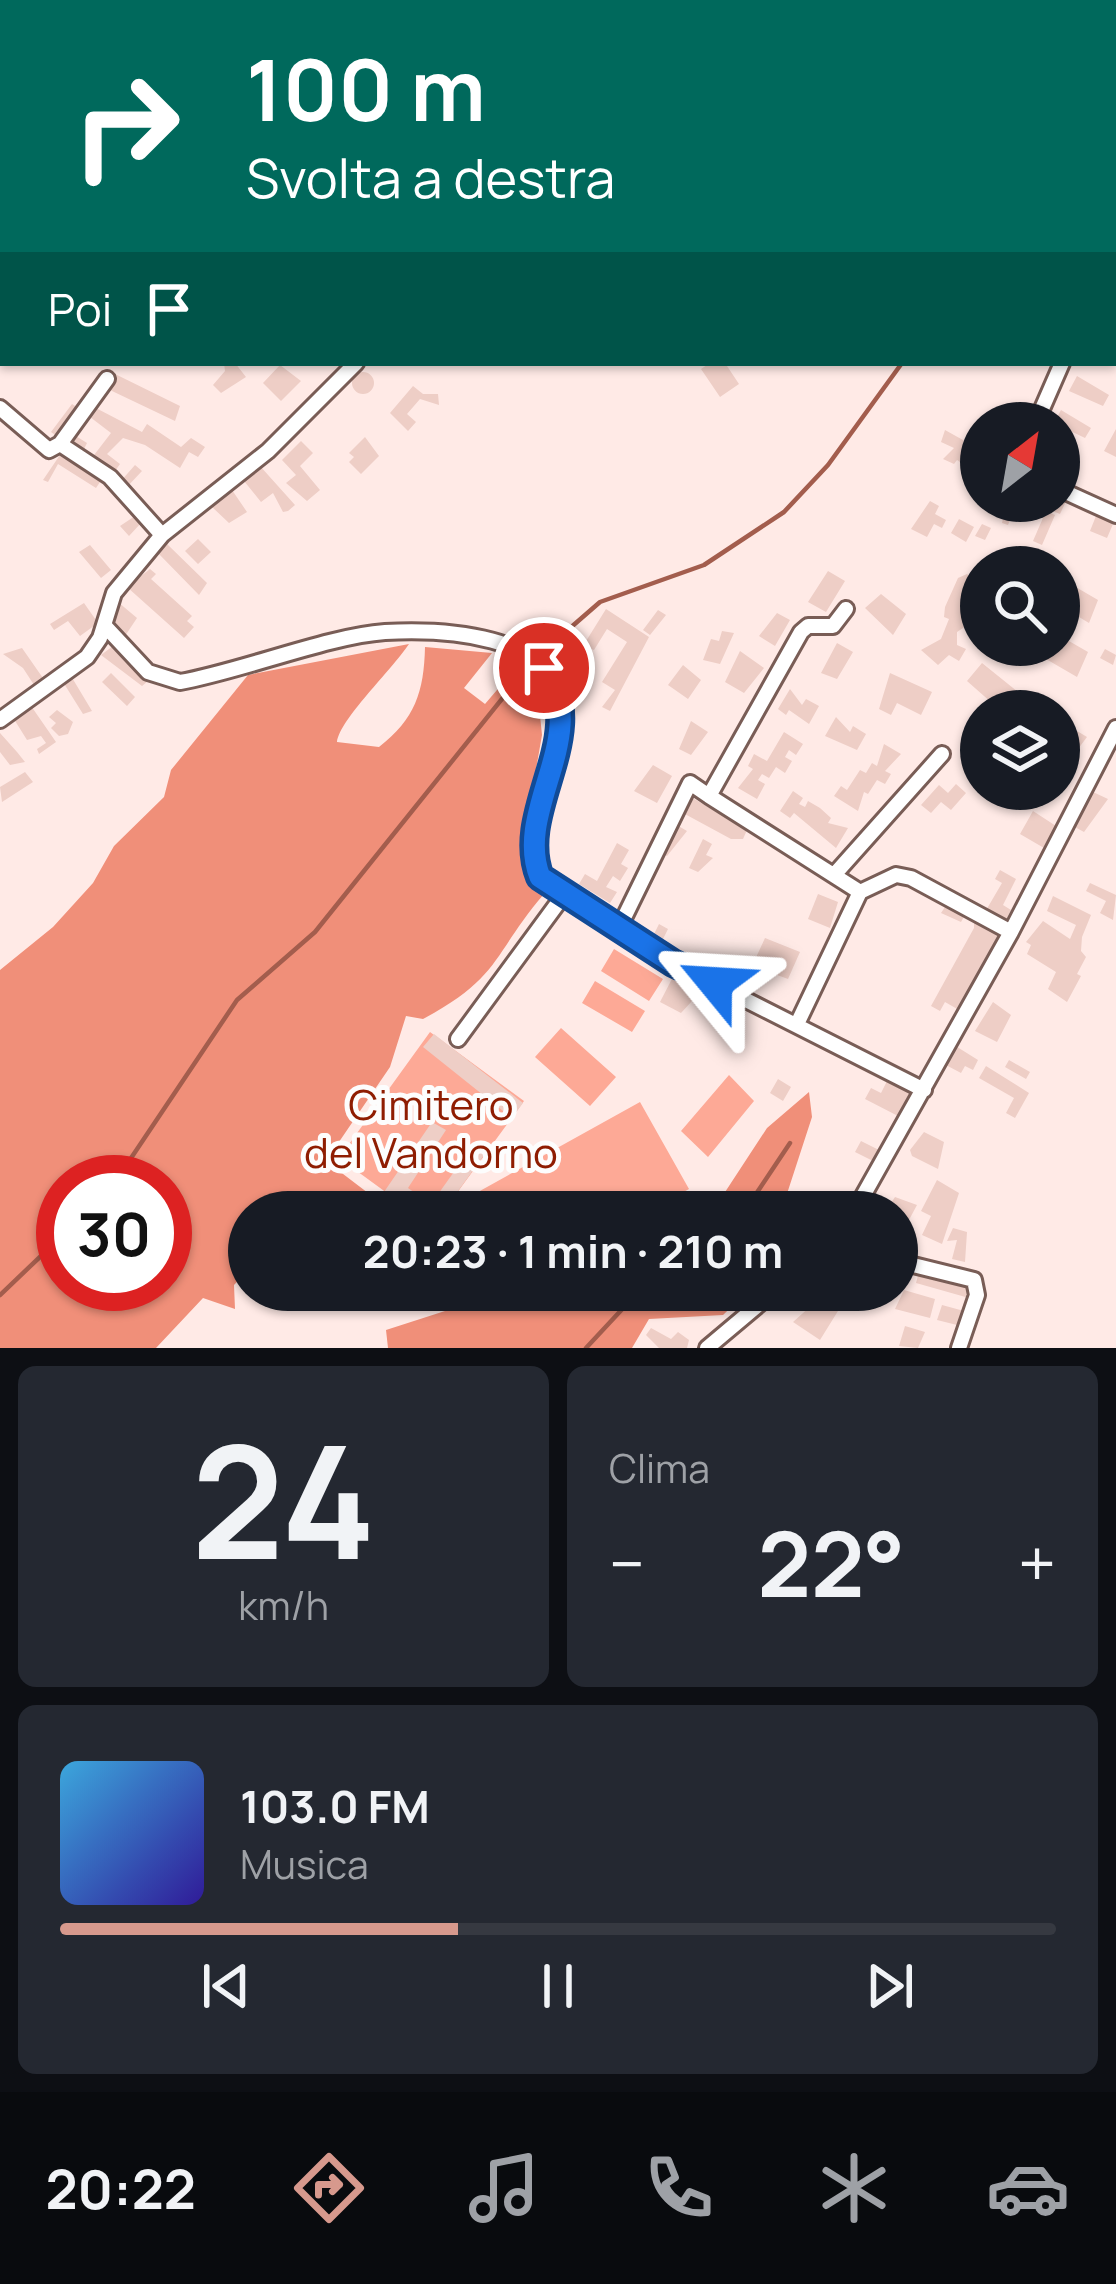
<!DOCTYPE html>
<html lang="it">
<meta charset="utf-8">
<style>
:root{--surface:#171b24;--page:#242831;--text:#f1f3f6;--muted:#9ea1a6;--line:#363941;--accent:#d7998d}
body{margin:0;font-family:Manrope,sans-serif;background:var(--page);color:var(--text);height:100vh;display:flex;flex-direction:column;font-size:45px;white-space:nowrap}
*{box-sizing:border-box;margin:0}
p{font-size:39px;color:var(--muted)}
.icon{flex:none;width:66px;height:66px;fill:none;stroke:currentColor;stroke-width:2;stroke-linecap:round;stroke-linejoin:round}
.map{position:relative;height:1348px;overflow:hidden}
.details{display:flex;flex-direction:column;gap:18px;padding:18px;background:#0d0f14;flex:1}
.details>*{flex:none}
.guide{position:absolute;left:0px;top:0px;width:1116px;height:366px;box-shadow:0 3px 9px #0004;background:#00695c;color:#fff;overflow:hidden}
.needle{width:78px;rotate:31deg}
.buttons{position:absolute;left:960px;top:402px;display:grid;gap:24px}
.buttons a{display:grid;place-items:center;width:120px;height:120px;border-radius:50%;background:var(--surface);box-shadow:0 3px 9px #0004;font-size:60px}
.speed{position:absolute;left:36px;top:1155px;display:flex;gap:24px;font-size:60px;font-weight:700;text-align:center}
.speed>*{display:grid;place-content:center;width:156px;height:156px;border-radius:50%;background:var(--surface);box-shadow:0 3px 9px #0004;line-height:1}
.speed .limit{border:18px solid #d22;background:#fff;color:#111}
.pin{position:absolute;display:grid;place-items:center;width:102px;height:102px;color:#fff;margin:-51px;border:6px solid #fff;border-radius:50%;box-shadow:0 3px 12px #0007}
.me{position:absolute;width:132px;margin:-66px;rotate:297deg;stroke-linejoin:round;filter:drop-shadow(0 0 9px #0008)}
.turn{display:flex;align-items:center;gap:42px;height:252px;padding:0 48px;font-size:54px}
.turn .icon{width:156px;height:156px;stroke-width:2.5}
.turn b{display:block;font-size:84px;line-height:102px}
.then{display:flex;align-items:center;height:114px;padding:0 48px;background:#0003;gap:24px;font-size:45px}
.big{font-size:90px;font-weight:700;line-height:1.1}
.details .card{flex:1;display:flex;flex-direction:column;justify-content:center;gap:18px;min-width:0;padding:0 42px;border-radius:18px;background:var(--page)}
.details .dial{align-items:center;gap:0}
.dial b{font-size:156px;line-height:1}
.song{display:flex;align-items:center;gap:36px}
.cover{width:144px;height:144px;border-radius:18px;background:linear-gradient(135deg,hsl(200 70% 55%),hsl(250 70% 35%))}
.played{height:12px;border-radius:6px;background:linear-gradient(90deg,var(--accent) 40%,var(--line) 40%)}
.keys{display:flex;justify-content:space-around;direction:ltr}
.heat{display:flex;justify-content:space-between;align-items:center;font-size:66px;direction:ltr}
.details .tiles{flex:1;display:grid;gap:18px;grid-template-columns:1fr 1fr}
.card:last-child{grid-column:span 2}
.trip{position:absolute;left:228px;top:1191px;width:690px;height:120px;border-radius:60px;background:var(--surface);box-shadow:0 3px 9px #0004;font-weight:700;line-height:120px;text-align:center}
.dock{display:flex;height:192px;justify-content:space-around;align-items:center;background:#090b0e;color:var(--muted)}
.dock .icon{width:84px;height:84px}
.dock .active{color:var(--accent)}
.dock b{font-size:54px;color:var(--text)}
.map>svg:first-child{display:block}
.green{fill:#fda996}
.forest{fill:#f08f79;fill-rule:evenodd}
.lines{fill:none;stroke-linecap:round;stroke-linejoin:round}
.stream{stroke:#a35d4d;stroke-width:4.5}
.building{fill:#eecec6}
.minor-casing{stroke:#795d56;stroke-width:20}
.minor{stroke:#fff;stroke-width:14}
.route-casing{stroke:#114b97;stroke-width:30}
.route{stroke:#1a73e8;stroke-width:21}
.labels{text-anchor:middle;stroke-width:10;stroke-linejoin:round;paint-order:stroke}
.park-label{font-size:42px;fill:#8f1d02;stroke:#fdfdfd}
</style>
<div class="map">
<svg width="1116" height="1348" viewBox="0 0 1116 1348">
<rect width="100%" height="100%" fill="#ffeae6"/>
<path class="green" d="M614,949L663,979L649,1001L601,971Z
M595,981L645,1011L632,1032L582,1003Z
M561,1028L616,1077L590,1106L535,1057Z
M430,1032L524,1101L443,1212H413L339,1158Z
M729,1075L754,1101L708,1157L681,1131Z
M640,1102L689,1189L648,1212H477L469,1197Z"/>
<path class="forest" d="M409,644C391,671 340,719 337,742L379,747C415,719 424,692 425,647L492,653L464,688L485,704L515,669L537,686L542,735L521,856L544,894C493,953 502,977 423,1019L406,1016L390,1067L326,1161L393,1212H249V1269L234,1285L235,1309L203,1298L156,1348H0V970L53,927L93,883L114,846L164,797L171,770L248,675ZM63,1182H165V1284H63Z
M809,1092L812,1117L783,1206L788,1212H712L767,1128Z
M479,1290H512L521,1298L535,1290H749L723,1315L649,1319L632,1348H388L386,1330L445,1311Z"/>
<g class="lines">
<path class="stream" d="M1113,141L1116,135
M538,656L600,602L704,565L784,512L828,465L902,363
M115,1182L237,1000L315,932L530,664
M744,1212L790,1143
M0,1295L63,1235
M586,1348L640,1290"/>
</g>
<path class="building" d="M224,363H235L246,377L221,393L213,385L225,371Z
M710,363H725L739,384L720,397L701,369Z
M280,365L301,381L281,401L263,383Z
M352 383a11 11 0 1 1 22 0a11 11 0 1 1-22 0Z
M113,373L180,406L175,421L112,391L105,385Z
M1077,376L1109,395L1103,406L1069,391Z
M413,386L423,394H438L439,405L420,399L407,414L416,422L408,431L390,413Z
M72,404L80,409L58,437L51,432Z
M92,406L142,432L147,424L181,447L191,438L205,447L198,457L189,452L180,468L145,445L123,438L107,454L120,464L113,474L91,459L111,433L90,417L85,425L80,422Z
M1061,410L1091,428L1085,438L1054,423Z
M1116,429V457L1104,451Z
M945,430L981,450V476L957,460L954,464L943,459L954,448L941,442Z
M71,433L87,443L82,453L64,442Z
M365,437L379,456L361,474L349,462L354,457L349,453Z
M301,441L313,453L300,466L320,490L307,501L286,483L296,475L282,460Z
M64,449L104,476L96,488L58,464L48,482L43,480Z
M135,465L142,471L126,488L120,482Z
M260,466L295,505L288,511L283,512L273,493L261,502L244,481Z
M232,490L247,512L229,523L211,506Z
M1059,493L1068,497L1060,514L1050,510Z
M930,501L939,506L935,514L946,520L942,528L934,524L927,537L911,529Z
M1007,501H1018L1008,525L1002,523Z
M1046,511L1055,515L1042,545L1033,541Z
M135,516L142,522L129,536L120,526Z
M1096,516L1113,524L1107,538L1090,531Z
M959,519L974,527L966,542L951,533Z
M982,524L991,528L985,540L975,536Z
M198,539L211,552L198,564L185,551Z
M166,543L207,583L199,595L157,552Z
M90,545L111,570L101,578L79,552Z
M1009,549L1033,560L1040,567H993Z
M150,569L156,574L151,579L192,616L187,621L194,627L184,638L127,587Z
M828,571L845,581L826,612L808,602Z
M967,574L981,587L966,626L957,632V645L966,649L959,661L949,655L938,665L921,650L941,639L949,619L944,617L945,607L958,578Z
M1062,579L1098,600L1089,623L1059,605Z
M881,594L906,614L893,635L865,608Z
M118,602L137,618L125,636L112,621Z
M84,603L98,623L80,636L68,621L54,630L50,624Z
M606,609L649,637L610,711L602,707L615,690L602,682L627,642L607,629L594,650L583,646Z
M658,610L666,615L650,635L643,630Z
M777,613L790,620L775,646L759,636Z
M722,631L734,633L720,664L703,660L711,639L719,641Z
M1062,637L1088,652L1077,677L1046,659Z
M117,643L148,681L142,686L101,655Z
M837,643L853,652L837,679L821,673Z
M22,648L45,681L36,688L23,668L3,654Z
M1105,649L1116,655L1113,665L1100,658Z
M740,651L764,668L744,693L725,682Z
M982,663L1029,701L1025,711H1001L967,681Z
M683,665L701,680L688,699L668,685Z
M111,673L135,697L127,706L102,682Z
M890,673L932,692L921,715L897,703L891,715L879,709Z
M71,676L92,711L83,714L63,682Z
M790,689L802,705L806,699L819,706L809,724L789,710L786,715L778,709Z
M29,703L56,742L39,754L37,749L46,743L41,736L27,740L12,716Z
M57,710L73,722L68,734L59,736L51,728L56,723L49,717Z
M836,717L850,732L853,726L866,734L857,750L825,736Z
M976,719L981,722V740L968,732Z
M1059,720L1087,737L1072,757L1059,749Z
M691,721L708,732L691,755L679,749Z
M784,732L803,744L796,755L789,750L785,757L792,761L785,773L776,767L769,778L762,774L758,780L765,784L757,799L738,788L753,769L748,766L754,754L767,761Z
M0,733L17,752L25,762L10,765L0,752Z
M884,744L901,754L885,771L891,774L885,784L877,780L868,794L864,792L858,811L834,796L841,786L847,790L860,770L866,773L872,763L877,766Z
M653,765L672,776L657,803L634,791Z
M25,772L33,782L2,802L0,787Z
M956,784L966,793L951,810L941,802L931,813L921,805L939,785L948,793Z
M793,791L803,798L799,804L805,807L808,801L820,808L831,818L828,823L848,828L836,848L794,813L790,818L780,811Z
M1093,792L1108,799L1084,832L1073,826Z
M691,797L747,830L743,839H731L683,813Z
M1033,811L1056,826L1044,848L1020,834Z
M675,824L687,831L667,856L661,853Z
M703,839L712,844L706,855L713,858L698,872L689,868Z
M617,843L629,850L621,864L628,868L620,881L613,876L606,887L617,892L610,903L579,884L585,874L597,881Z
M1000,870L1016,879L1003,905L1011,910L1005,922L985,912L1002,883L995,879Z
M1090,883L1116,895L1113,920L1100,913L1106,901L1086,891Z
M818,894L838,902L830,928L808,919Z
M1053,896L1091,915L1082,937L1081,951L1086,957L1077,974L1081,976L1067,1002L1048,989L1056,972L1027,954L1031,945L1026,942L1043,921L1070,939L1076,925L1047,911Z
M947,904L966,913L961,922L941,913Z
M974,917L1002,929L959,1010L945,1002L940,1011L931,1006L974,928Z
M659,924L668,929L661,943L652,938Z
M765,938L800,952L788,979L752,966Z
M675,973L704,988L681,1013L660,1002Z
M993,1002L1011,1015L997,1042L975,1031Z
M434,1034L523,1103L512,1118L423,1047Z
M954,1045L978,1060L973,1070L965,1066L961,1073L944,1064Z
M1009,1060L1030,1072L1026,1079L1005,1067Z
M986,1066L1029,1093L1015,1118L1006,1113L1014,1098L979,1078Z
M778,1079L791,1087L783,1101L770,1093Z
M888,1079L911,1091L898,1116L865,1099L871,1088L881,1093Z
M432,1122L446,1130L408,1188L431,1204L471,1148L484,1155L443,1212H412L384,1192Z
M924,1132L944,1142L938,1169L912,1156L910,1150Z
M861,1141L883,1152L877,1163L855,1152Z
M937,1180L959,1193L942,1244L922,1235L931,1216L921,1211Z
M825,1192L836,1201L848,1212H827L819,1198Z
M895,1197L917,1205L903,1231L897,1228V1212L887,1209Z
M685,1198L693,1212H654Z
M953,1228L967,1232L965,1262L952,1259L957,1240L947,1241Z
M897,1266L908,1270L903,1287L897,1285Z
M919,1272L972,1282L969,1298L916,1283Z
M840,1290H851L820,1340L793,1322L822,1296L832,1303Z
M904,1290L935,1299L930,1318L895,1309Z
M942,1305L964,1311L961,1326L937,1320Z
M905,1326L925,1332L918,1348L899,1346Z
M651,1328L671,1339L678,1332L689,1340L687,1348H659L646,1335Z"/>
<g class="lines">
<g class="minor-casing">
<path id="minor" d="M464,0L467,3
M832,3L835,0
M969,3L975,0
M1095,3V0
M1113,244L1116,251
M0,408L49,450L60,444L107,379
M1038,418L1062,363
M60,444L110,477L162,535
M1059,489L1116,515
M105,626L148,672L180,682C242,671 328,636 385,632C441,629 555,633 564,707C569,755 519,824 540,877L673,963L924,1090
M0,720L87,657L100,638L114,593L162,535L268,451L356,363
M709,796L860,892L896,875L911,878L1011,932
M834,875L942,754
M618,930L690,783L709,796L801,632L808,626H833L846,609
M798,1022L860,892
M458,1039L563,896
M854,1212L1011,932L1116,728
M897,1261L974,1280L977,1295L959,1348
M707,1348L776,1290"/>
</g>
<use href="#minor" class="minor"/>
</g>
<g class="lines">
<g class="route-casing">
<path id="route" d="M544,668C593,735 513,809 540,877L673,963L715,983"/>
</g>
<use href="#route" class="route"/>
</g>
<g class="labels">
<g class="park-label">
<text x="431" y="1120">Cimitero<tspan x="431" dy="48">del Vandorno</tspan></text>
</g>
</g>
</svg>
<div class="buttons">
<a><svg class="needle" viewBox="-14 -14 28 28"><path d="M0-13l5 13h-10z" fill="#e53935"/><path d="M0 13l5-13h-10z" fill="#9ea1a6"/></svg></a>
<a><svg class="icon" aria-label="search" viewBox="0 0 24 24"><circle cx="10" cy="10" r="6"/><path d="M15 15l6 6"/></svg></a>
<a><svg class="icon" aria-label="layers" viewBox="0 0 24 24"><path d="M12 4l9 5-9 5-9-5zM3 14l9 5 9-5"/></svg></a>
</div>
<div class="speed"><div class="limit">30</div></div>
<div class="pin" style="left:544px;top:668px;background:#d93025"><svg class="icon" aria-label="arrive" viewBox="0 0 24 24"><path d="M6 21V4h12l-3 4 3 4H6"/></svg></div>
<svg class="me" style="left:715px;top:983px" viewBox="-20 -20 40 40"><path d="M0-17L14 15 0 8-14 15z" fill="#1a73e8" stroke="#fff" stroke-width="4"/></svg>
<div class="trip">20:23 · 1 min · 210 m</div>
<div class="guide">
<div class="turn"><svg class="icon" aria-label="right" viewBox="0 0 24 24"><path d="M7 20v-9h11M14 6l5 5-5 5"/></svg><div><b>100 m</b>Svolta a destra</div></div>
<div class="then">Poi<svg class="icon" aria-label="arrive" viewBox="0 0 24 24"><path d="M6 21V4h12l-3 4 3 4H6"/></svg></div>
</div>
</div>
<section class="details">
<div class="tiles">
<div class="card dial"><b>24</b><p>km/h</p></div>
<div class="card"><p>Clima</p>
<div class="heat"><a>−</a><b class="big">22°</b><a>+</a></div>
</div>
<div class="card">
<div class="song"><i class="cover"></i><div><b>103.0 FM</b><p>Musica</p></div></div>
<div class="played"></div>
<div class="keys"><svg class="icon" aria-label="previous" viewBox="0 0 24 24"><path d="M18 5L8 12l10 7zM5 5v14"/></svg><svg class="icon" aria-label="pause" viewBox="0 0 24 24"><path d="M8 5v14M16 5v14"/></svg><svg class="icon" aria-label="next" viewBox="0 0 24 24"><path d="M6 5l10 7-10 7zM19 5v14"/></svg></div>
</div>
</div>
</section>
<nav class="dock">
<b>20:22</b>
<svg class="icon active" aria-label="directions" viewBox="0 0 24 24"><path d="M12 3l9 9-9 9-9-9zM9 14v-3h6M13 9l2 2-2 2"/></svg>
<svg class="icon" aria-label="music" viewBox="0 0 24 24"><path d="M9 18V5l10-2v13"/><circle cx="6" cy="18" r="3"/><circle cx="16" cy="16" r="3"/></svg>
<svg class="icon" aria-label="phone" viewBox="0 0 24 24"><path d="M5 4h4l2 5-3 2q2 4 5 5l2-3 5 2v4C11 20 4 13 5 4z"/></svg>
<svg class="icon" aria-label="climate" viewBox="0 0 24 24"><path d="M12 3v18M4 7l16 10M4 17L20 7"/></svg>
<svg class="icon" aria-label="car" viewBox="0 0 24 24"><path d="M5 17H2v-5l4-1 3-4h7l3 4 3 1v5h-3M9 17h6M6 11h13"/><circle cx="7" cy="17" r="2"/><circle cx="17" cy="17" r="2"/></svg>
</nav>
